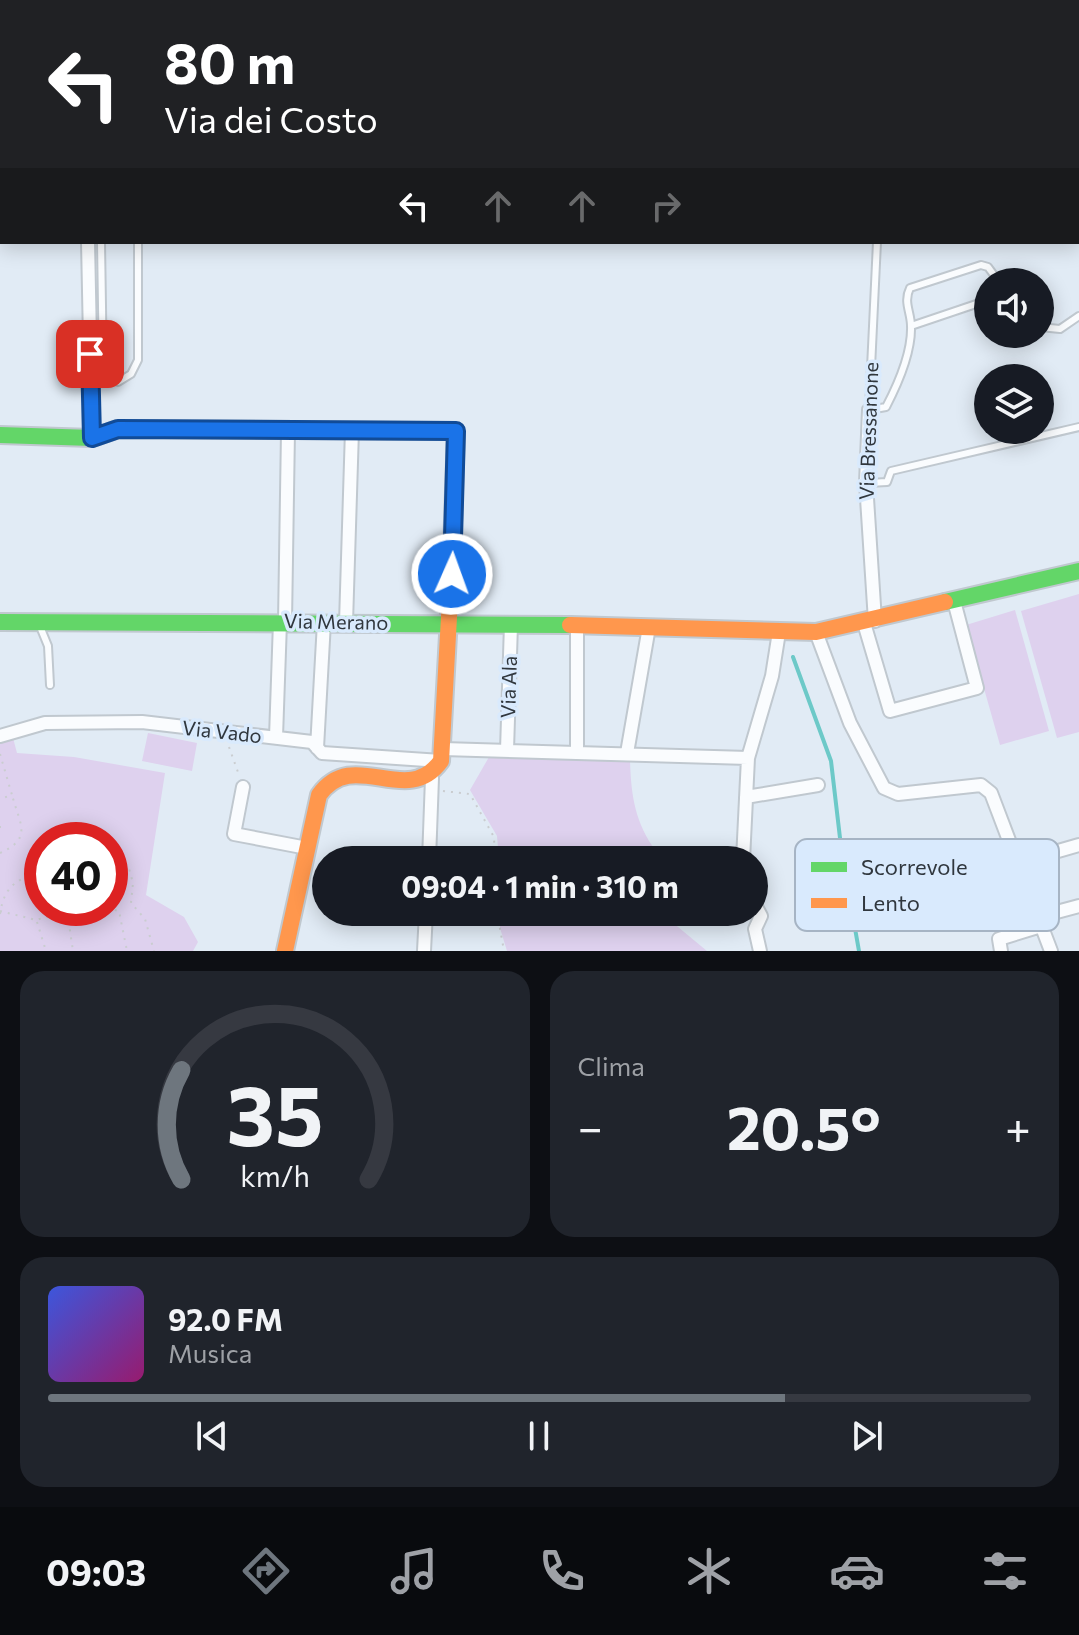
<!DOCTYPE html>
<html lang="it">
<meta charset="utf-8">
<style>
:root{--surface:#171b24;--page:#20242c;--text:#f1f3f6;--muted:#9ea1a6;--line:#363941;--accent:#6e767e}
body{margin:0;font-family:Commissioner,sans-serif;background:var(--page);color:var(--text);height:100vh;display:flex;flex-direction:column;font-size:30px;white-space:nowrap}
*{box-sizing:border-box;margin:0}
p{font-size:26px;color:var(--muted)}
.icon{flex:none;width:44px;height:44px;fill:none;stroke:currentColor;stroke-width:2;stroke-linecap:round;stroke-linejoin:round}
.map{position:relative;height:951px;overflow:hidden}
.side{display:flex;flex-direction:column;gap:20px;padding:20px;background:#0d0f14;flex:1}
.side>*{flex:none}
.top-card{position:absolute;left:0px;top:0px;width:1080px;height:244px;box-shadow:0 4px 20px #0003;background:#202124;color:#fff;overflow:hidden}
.fabs{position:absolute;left:974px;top:268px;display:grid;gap:16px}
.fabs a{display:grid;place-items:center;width:80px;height:80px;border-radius:50%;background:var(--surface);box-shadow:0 4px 20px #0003;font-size:40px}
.speed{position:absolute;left:24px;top:822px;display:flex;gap:16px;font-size:40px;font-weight:700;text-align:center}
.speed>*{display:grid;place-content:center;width:104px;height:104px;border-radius:50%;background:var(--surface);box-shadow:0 4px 20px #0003;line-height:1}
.speed .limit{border:12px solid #d22;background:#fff;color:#111}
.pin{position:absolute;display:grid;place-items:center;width:68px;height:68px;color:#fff;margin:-34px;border-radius:16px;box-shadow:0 4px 12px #0006}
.me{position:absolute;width:88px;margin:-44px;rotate:2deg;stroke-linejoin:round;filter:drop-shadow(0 0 6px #0008)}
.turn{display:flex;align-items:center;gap:28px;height:168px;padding:0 32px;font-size:36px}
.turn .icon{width:104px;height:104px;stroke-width:2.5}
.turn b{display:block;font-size:56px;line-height:68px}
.lanes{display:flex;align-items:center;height:76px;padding:0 32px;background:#0003;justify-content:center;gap:40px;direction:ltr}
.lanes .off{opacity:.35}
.big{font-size:60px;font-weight:700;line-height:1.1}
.side .widget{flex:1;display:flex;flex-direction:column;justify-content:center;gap:12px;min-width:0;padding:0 28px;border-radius:24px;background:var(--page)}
.side .dial{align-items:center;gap:0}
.dial svg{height:208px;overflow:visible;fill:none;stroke:var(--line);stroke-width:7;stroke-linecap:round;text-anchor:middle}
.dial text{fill:var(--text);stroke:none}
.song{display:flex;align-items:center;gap:24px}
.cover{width:96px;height:96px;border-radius:12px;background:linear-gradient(135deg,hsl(230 70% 55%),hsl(320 70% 35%))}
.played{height:8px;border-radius:4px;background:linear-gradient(90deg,var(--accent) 75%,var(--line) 75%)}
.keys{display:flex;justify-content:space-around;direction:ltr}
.heat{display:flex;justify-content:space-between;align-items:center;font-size:44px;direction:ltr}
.side .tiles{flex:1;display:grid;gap:20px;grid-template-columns:1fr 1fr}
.widget:last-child{grid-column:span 2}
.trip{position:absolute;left:312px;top:846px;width:456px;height:80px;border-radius:40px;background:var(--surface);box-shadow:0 4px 20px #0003;font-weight:700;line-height:80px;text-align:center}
.dock{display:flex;height:128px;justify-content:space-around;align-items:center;background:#090b0e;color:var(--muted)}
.dock .icon{width:56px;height:56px}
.dock .selected{color:var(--accent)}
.dock b{font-size:36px;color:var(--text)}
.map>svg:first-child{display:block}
.green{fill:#ded1ee;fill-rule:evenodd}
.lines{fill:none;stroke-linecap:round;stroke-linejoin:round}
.stream{stroke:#6dc9c8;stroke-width:4}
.lane-casing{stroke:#c0c8cf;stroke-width:10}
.street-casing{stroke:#c0c8cf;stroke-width:16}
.fast-casing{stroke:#c0c8cf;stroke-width:20}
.slow-casing{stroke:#c0c8cf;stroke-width:20}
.path{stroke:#cacdd0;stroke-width:2;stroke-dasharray:2 6;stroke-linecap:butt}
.lane{stroke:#fafcfe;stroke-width:6}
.street{stroke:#fafcfe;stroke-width:12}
.fast{stroke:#63d668;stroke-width:16}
.slow{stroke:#ff974d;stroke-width:16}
.rail-casing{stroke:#c0c2c5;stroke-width:7}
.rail{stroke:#d9eafd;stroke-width:4;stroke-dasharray:12;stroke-linecap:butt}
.route-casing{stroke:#114b97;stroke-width:20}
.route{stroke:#1a73e8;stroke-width:14}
.labels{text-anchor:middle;stroke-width:7;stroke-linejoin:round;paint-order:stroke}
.street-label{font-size:20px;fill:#30373e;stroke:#d9eafd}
.key{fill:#d9eafd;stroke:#a6b4c4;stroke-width:2}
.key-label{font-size:22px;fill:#30373e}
</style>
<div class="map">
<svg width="1079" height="951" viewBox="0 0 1079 951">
<rect width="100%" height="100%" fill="#e1ebf5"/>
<path class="green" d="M1079,594V732L1057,738L1021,611Z
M1015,610L1049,731L1000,745L966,625Z
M148,733L197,743L192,771L142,761Z
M12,734L17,753L74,757L165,773L146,895L184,917L198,942L193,951H0V741ZM42,840H110V908H42Z
M489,757L630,760C631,795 635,823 656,851L651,860H499L497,836L470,790Z
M500,912H660L707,951H507L500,928Z"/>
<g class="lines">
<path class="stream" d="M649,0L650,2
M793,657L831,761L842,855L859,951"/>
<g class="lane-casing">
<path id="lane" d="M0,12H2
M1078,180L1079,179
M0,201H2
M101,242L103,370L107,377L118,382L131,374L138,360V242
M877,242L869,410L886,407C898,384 912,353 911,326C911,312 903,302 910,288L981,265L988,267L999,282
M911,326L988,300
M1040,327L1060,329L1079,316
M868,483L887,482L891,471L1079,427
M39,624L48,646L50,685"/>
</g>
<g class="street-casing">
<path id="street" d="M0,228H2
M88,242L92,438
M869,410L866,483L875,621
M285,622L288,431
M346,623L352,430
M864,623L890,711L977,688L954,601
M577,625V751
M816,632L850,723L884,788L898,794L981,785L991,793L1051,951
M0,736L45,723L142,722L312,742L322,753L441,761
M276,737L280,622
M317,748L324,622
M443,749L748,758
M507,750L511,624
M627,753L649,627
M243,787L234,834L307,848
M746,797L818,785
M429,860L432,778
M743,860L748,758L772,676L779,632
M1020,862L1079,845
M754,903L761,916L755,929L760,951
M1038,917L1079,906
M424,951L426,912
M1001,951L999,939L1041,926"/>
</g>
<g class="fast-casing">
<path id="fast" d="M0,435L92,438L118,429L456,431L451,581
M945,602L1079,571
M0,622L570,625"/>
</g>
<g class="slow-casing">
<path id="slow" d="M570,625L816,632L945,602
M285,951L319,795C354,746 406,809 441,761L451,581"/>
</g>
<path class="path" d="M229,747L239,775
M0,754L12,795L0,799
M443,791L470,794L494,837L495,860
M0,826V828
M0,853C33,838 20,825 12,795
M110,858L128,865L133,883L131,903L145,919L154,951
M66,908L67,911L77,908
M107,908L119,911L127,951
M0,911L36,920L67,911L73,951
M497,912L504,951
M0,914C4,887 16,878 42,873
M37,922L46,951"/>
<use href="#lane" class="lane"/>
<use href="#street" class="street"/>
<use href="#fast" class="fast"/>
<use href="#slow" class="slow"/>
<g class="rail-casing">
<path id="rail" d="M854,2L865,0
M900,2L916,0"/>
</g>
<use href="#rail" class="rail"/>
</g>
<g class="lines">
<g class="route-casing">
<path id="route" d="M90,354L92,438L118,429L456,431L452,574"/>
</g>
<use href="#route" class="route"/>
</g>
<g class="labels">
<g class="street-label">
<text transform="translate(869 431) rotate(-88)" y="7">Via Bressanone</text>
<text transform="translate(336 622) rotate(1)" y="7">Via Merano</text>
<text transform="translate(509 687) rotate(-88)" y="7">Via Ala</text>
<text transform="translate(222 732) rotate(6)" y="7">Via Vado</text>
</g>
</g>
<rect x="795" y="839" width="264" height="92" rx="12" class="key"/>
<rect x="811" y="862" width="36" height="10" fill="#63d668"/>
<rect x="811" y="898" width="36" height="10" fill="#ff974d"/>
<g class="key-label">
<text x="861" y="875">Scorrevole</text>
<text x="861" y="911">Lento</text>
</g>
</svg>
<div class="fabs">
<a><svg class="icon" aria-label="sound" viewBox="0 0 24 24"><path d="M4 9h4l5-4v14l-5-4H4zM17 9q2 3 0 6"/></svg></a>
<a><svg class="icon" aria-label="layers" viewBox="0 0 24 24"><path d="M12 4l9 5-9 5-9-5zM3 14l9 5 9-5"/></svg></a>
</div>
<div class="speed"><div class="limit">40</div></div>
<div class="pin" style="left:90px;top:354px;background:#d93025"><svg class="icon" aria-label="arrive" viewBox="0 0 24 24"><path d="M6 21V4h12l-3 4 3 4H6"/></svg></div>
<svg class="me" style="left:452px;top:574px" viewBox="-20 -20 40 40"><circle r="17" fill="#1a73e8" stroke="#fff" stroke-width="3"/><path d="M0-11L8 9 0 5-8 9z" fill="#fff"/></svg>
<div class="trip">09:04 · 1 min · 310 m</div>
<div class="top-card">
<div class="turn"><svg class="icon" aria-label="left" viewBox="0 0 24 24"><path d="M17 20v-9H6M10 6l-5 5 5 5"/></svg><div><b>80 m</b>Via dei Costo</div></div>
<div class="lanes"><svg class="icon" aria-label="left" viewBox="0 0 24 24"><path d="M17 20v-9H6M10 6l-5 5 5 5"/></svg><svg class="icon off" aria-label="ahead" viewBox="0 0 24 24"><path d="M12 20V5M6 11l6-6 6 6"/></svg><svg class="icon off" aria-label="ahead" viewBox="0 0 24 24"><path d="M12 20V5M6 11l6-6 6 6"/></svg><svg class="icon off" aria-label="right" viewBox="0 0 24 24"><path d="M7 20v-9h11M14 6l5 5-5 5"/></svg></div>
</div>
</div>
<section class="side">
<div class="tiles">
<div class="widget dial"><svg viewBox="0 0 100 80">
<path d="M14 69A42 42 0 1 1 86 69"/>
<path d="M14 69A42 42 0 0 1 14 27" stroke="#6e767e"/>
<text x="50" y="56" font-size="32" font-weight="700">35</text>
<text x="50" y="72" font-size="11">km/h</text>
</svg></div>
<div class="widget"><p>Clima</p>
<div class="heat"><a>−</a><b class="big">20.5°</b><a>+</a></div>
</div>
<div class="widget">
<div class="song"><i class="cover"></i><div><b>92.0 FM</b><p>Musica</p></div></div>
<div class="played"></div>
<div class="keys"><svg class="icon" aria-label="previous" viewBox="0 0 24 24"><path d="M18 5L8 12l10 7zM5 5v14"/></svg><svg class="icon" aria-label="pause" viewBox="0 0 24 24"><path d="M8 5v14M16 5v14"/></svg><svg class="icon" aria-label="next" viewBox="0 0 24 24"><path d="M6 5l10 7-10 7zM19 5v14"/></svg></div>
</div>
</div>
</section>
<nav class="dock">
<b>09:03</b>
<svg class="icon selected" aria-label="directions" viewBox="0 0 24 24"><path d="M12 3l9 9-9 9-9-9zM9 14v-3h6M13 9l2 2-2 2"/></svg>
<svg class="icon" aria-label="music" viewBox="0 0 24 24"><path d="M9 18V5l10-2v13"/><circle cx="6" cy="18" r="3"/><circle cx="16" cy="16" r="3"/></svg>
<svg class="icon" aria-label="phone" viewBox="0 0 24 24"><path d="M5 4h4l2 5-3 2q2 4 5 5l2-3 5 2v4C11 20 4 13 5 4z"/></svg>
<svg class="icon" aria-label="climate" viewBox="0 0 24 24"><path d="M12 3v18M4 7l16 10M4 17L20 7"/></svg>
<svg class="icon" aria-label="car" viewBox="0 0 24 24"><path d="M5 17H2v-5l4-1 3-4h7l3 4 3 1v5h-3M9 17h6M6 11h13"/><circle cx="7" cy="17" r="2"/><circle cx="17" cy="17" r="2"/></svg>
<svg class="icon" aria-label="filters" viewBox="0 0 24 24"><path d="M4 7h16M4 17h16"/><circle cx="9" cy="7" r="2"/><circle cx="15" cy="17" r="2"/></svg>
</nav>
